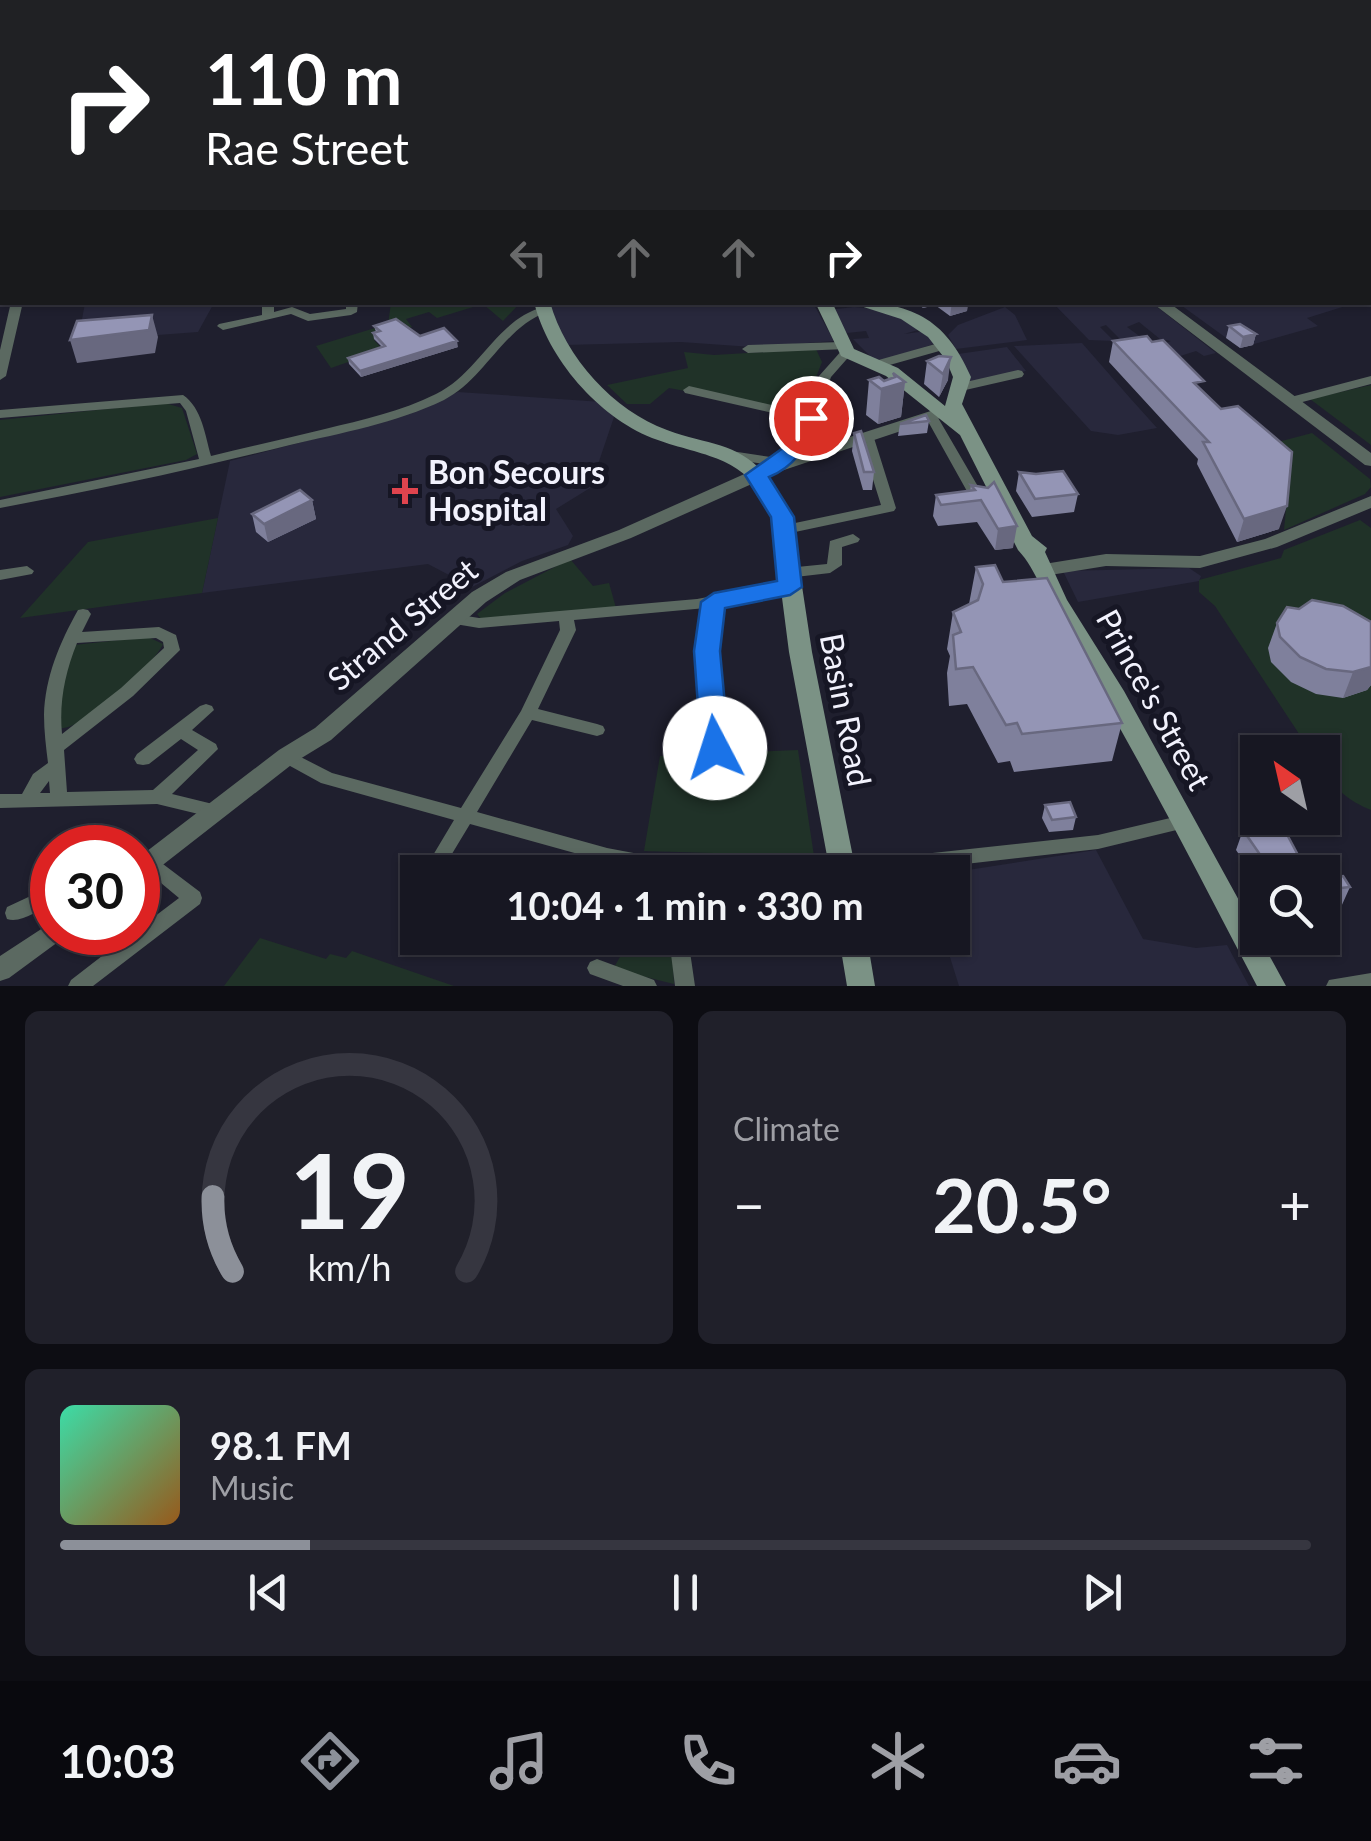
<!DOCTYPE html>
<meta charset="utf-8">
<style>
:root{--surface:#171722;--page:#20202a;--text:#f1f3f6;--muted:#9e9fa5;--line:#363640;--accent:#8c9099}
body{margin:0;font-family:Lato,sans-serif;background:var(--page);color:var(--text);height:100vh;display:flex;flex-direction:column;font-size:38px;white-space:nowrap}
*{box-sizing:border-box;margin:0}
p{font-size:32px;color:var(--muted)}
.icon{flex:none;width:55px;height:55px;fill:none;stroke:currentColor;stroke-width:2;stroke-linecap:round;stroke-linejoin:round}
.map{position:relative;height:986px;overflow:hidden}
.panel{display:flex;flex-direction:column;gap:25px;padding:25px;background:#0d0d13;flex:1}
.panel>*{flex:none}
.top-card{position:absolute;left:0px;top:0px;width:1372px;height:305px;box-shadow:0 2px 8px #0004,0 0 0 2px var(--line);background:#202124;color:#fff;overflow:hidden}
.needle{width:65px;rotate:326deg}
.tools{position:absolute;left:1240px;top:735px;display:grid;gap:20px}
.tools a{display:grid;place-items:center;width:100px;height:100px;border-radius:0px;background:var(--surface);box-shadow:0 2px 8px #0004,0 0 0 2px var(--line);font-size:50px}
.speed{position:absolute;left:30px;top:825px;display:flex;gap:20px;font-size:50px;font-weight:700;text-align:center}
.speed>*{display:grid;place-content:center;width:130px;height:130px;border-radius:50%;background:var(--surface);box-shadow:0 2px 8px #0004,0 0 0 2px var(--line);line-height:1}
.speed .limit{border:15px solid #d22;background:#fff;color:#111}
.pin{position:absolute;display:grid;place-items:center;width:85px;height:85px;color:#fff;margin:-42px;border:5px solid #fff;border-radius:50%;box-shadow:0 2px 10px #0007}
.me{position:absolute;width:110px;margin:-55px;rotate:355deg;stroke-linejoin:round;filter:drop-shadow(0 0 8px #0008)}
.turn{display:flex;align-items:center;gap:35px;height:210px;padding:0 40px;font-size:45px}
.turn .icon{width:130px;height:130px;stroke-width:2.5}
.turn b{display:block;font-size:70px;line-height:85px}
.lanes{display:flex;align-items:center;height:95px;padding:0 40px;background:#0003;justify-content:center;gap:50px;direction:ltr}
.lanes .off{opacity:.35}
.big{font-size:75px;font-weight:700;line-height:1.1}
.panel .widget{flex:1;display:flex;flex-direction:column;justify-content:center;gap:15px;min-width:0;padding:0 35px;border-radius:15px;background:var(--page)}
.panel .dial{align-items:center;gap:0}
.dial svg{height:260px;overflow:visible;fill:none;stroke:var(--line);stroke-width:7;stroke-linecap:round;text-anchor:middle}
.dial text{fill:var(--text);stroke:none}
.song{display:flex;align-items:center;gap:30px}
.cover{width:120px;height:120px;border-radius:15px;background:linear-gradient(135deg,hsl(160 70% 55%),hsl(30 70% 35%))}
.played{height:10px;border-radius:5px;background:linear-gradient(90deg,var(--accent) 20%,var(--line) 20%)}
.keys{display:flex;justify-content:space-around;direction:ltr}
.heat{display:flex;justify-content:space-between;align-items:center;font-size:55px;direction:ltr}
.panel .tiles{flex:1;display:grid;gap:25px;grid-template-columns:1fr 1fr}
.widget:last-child{grid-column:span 2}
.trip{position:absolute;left:400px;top:855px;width:570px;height:100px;border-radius:0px;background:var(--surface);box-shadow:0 2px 8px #0004,0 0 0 2px var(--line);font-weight:700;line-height:100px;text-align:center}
.tab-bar{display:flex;height:160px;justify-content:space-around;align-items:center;background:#09090e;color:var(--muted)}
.tab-bar .icon{width:70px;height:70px}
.tab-bar .current{color:var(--accent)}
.tab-bar b{font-size:45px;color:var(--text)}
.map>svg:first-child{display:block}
.built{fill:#28283c}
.green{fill:#203228}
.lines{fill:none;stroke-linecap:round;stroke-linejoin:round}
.stream{stroke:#1a414b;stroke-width:2.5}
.minor{fill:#5b6961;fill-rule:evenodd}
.tertiary{fill:#5b6961;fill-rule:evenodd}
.secondary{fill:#7b9285;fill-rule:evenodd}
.wall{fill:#7f809c}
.shaded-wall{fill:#68687f}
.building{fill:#9495b5;stroke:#68687f;stroke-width:2.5}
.route{fill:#1a73e8;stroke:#114b97;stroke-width:2.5}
.health-dot{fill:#e0444e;stroke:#161624;stroke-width:4}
.labels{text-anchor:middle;stroke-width:10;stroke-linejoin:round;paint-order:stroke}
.poi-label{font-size:32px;font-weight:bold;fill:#f2f2fd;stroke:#161624;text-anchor:start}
.street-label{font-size:32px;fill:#f2f2fd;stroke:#161624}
</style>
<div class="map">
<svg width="1371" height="986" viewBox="0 0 1371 986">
<rect width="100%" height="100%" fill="#1f1f2e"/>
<path class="built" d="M85,303H214L198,332L78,341Z
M549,303H813L834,341L752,347L681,342L565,345Z
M1053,303H1152L1216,353L1204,356L1196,351L1171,359L1159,346L1171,341L1160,339L1139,322L1127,327L1156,348L1136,355L1106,325L1100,327L1114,341L1089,340Z
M1178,303L1350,302L1352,304L1307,318L1318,326L1240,348Z
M854,307L888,310L925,328L904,334L927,331L937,343L884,360L873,359L853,339L869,338L866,331L847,333L828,310Z
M1005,307L1015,315L1027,340L956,349L948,335L958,325Z
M1082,343L1130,398L1157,428L1118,435L1091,431L1014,346Z
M1007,347L1026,371L969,383L958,354Z
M458,392L602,402L615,414L590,488L556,509L573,536L568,545L522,561L472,587L428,564L202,593L230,461L370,424Z
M1189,568L1201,576L1199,581L1078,602L1063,571Z
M1096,850L1143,939L1196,948L1227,945L1249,986H959L944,938H952L953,929L964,927L955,872Z"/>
<path class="green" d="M391,303H520L503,321L483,304L437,318L429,312L406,319L412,327L374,340L383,350L331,368L316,346L388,324Z
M816,349L822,362L811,390L809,414L669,388L650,404H627L607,385L688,368L684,352L714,355Z
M1371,385V445L1310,399Z
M165,403L182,408L197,454L186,460L0,497V420Z
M1312,433L1370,479L1371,487L1365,494L1284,530L1289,477L1278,442Z
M218,518L202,593L20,618L88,542Z
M1360,520L1371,528V810C1346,800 1323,782 1322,752H1311L1215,606L1199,592V580L1281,558L1284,550Z
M570,559L593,586L609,583L616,608L482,620L477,614L505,593Z
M148,637L163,644C154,665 80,733 59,728L58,700L74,645Z
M798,750L814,856L644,851L660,756Z
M260,938L326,959L330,954L346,958L352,951L454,986H224Z
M631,938H672L674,984L613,969Z"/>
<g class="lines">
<path class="stream" d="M1037,0L1041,2"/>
<path class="minor" d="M4,0H19L2,4Z
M48,0H84L87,2H48Z
M220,0H247L250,2H226Z
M328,0H338L335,2H326Z
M1013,0H1021L1023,2H1015Z
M1084,0H1093L1095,2H1087Z
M0,54L2,55V59L0,60Z
M1370,199H1371V205H1370Z
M0,201H2V207H0Z
M11,302H23L6,376L0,380V350Z
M262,302H274V312L292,307L310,314L346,309V302H358L357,312L351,315L308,321L291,314L223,330L217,326L219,324L262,315Z
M543,307L547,308V312C503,328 485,379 444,400C396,423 341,433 290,445C194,469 98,490 0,508V500L199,459L186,411L180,403L0,418V410L183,395C202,408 205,435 211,456C249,447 287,438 325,429C362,420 402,411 436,394C479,373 496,320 543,307Z
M946,341L952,345L950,348L879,368L873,364L875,361Z
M842,342L846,343L848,346L846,349L748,353L742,349L748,345Z
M847,348L853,352L831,377L817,418L796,454L780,470H770L768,467L770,465L731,459L724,455L731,451L777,458L786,449L803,420L685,393L683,390L689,386L806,413L819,376L843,349Z
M1018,370L1022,371L1024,374L1022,377L961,391L955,387L957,384Z
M1371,376V384L1291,405L1285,401L1287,398Z
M931,412L937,416L987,502L985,505H975L973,502L925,416Z
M867,434L874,438L896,508L894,511L781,535L776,533L774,530L776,527L881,505L860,438Z
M853,534L860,539L858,542L842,547V565L830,573L787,578L780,573L787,568L827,564L830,541Z
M27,566L34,571L32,574L0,580V570Z
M789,582L796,587L794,591L721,605L715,651L723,748L721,753L715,754L709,753L707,748L699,651L706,608L574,620L576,630L538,709L597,724L603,726L605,730L603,734L597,736L532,720L477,812L607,848L660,858L739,864L877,859L1098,835L1183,815L1189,817L1192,822L1189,827L1098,849L895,872H655L607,862L470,824L441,872H423L454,820L321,783L281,761L279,756L281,751L287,750L332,773L461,808L521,711L560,630L559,621L479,628L449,623L446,619L449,615L454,614L479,618L697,599Z
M83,609L88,610L91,614L82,632L159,627L176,635L180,650L133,696L64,750L67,792L153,790L198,750L181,739L149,764L143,765L137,764L134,759L137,754L200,706L206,704L212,706L214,710L192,730L216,744L218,749L172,794L221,806L224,811L221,816L215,818L157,804L0,808V794H22L33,774L48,763C46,747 44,731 44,715C45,677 60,642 78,610ZM156,638L163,642L164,648L121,688L62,734C59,702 65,673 77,643ZM49,781L50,793H40Z
M149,856L155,858L200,892L202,898L200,904L93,986H68L71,980L133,932H138V929L179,898L143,868L140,863L143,858Z
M52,886V903C40,909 21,924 7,919L5,913L7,907Z
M418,892V910L409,909L407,903L411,894Z
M669,938H688L695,986H675Z
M597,959L654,980L657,986H623L590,974L587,968L590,962Z
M1371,973V986H1326L1329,980Z"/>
<path class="tertiary" d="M774,0H791L792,2H777Z
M1123,0H1195L1196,2H1122Z
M1151,302H1168L1371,453V466L1365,465Z
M940,408L948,413L946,416L781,471L631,538L520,580L486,602L331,740L295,762L146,878L138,880V858L279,750L315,728L472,592L506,572L619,530L769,463Z
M1371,496V508L1277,547L1200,568L1106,566L1044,576L1035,570L1044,564L1106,554L1200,556L1265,539Z
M52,922V932H65L62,939L9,978L0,981V956Z"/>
<path class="secondary" d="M762,0H774L775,2H764Z
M1184,0H1196L1197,2H1186Z
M1370,99H1371V107H1370Z
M0,228L2,229V238H0Z
M534,302H550C565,357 614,411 667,430C713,447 743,441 774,486C781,497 788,507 792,520L812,652L856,872H830L789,652L772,520C752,454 705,458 652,438C598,416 548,359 534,302Z
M815,302H832L854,349L898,368L945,406L953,377L946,360L928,337L901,319L848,302C910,302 945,317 971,377L962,404L1032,536L1047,548L1045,552L1067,600L1124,691L1286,986H1257C1194,866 1133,745 1062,629C1047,604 1037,570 1018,550L960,435L886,376L841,356Z
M839,938H867L875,986H847Z"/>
</g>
<path class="wall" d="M915,302H968L967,311L950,316L935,305L923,308Z
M374,326L420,336L458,347L361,377L349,364L348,358L382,347L374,339L373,333L376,332Z
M1229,326L1256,334L1253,345L1240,348L1226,338Z
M1113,341L1202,390L1279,529L1237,542L1197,464L1198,459L1109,362Z
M939,356L948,380L939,397L924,384L927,361Z
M893,373L905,382L901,417L878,424L866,415L869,380L884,381L893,378Z
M828,415L827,427L819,443L813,437L814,425Z
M929,421L927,433L898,436L900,424Z
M854,433L874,472L872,490H863L852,451Z
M1019,472L1036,474L1078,494L1074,512L1032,517L1016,491Z
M971,485L1013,548L995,550L977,522L938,526L933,516L936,495L970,491Z
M312,500L316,519L268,542L256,532L252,514Z
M976,567L1003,582L1122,723L1112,761L1014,772L1010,761L998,763L967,704L949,706L947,673L950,656L947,649L953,612L969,604Z
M1371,622V685L1367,690L1343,698L1316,694L1291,682L1271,662L1268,648L1277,623Z
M1045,805L1076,817L1073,830L1049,832L1042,818Z
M1243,830L1307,872H1258V882L1236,850Z
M1322,879L1350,887L1341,907L1322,909Z"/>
<path class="shaded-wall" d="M924,302H935V305L923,308Z
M952,302H968L967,311L950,316Z
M152,315L158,337L155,353L77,363L70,340Z
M1256,334L1253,345L1240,348L1243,337Z
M457,341L458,347L361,377L360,371Z
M951,357L948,380L939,397L943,374Z
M905,382L901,417L878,424L881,389Z
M828,415L827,427L819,443L820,431Z
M312,500L316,519L268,542L264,524Z
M1287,506L1279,529L1237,542L1244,519Z
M1017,526L1013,548L995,550L998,529Z
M1371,667V685L1367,690L1343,698L1353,672Z"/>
<path class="building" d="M152,315L149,330L70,340L77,321Z
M396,319L420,336L444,328L457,341L360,371L348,358L385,346L373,333L380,331L374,326Z
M1240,324L1256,334L1243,337L1229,326Z
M1147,336L1152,342L1163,340L1204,381L1194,383L1221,409L1238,406L1292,452L1287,506L1244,519L1203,442H1209L1113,341Z
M939,356L951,357L943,374L927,361Z
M893,373L905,382L881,389L869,380L879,377L884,381L895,377Z
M817,415H828L820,431L814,425Z
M926,415L929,421L900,424Z
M861,431L874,472H864L854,433Z
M1063,471L1078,494L1035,499L1019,472L1036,474Z
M994,482L1017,526L998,529L981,500L941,505L936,495L975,490L971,485L988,488Z
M300,490L312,500L264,524L252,514Z
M995,565L1003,582L1047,578L1122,723L1022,734L1017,723L1006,725L973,667L956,669L953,635L961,632L953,612L978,600L983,584L976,567Z
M1312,600L1343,606L1371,622V667L1353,672L1326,669L1300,657L1280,637L1277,623L1287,607L1299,609Z
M1070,802L1076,817L1052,820L1045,805Z
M1282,825L1307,872H1272L1243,830Z
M1343,876L1350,887L1322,890V879Z"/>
<path class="route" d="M811,411L822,418C808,442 797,466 769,477L794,517L802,587L790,595L725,608L720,651L729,748L715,758L701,748L694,651L701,602L714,593L777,581L771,517L745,475L783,448L804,413Z"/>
<path class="health-dot" d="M400 476h10v10h10v10h-10v10h-10v-10h-10v-10h10z"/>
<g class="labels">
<g class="poi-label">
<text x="428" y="484">Bon Secours<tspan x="428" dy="37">Hospital</tspan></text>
</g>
<g class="street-label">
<text transform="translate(403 625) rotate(-40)" y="11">Strand Street</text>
<text transform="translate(1153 700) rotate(61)" y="11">Prince's Street</text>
<text transform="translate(845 710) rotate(79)" y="11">Basin Road</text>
</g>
</g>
</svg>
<div class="tools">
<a><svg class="needle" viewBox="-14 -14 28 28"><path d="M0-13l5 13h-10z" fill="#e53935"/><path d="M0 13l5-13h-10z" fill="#9e9fa5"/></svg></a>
<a><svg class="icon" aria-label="search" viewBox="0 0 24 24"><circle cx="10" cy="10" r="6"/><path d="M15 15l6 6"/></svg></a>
</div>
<div class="speed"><div class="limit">30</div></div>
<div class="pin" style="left:811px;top:418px;background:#d93025"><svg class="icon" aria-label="arrive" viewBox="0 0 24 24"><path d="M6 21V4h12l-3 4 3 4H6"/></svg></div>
<svg class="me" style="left:715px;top:748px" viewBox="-20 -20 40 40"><circle r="19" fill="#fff"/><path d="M0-13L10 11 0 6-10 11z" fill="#1a73e8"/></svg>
<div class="trip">10:04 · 1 min · 330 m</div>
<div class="top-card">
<div class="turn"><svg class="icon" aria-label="right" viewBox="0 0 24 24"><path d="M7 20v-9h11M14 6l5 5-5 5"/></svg><div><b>110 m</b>Rae Street</div></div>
<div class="lanes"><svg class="icon off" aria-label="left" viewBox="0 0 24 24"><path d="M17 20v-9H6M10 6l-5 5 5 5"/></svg><svg class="icon off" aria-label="ahead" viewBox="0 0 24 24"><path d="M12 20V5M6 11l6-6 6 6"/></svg><svg class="icon off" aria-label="ahead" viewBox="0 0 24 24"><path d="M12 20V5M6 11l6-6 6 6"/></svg><svg class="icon" aria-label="right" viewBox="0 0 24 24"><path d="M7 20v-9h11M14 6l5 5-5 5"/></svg></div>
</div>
</div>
<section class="panel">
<div class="tiles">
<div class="widget dial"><svg viewBox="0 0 100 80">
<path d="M14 69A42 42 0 1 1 86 69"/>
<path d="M14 69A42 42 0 0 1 8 46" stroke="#8c9099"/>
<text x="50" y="56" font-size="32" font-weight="700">19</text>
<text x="50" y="72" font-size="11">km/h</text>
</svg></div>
<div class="widget"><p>Climate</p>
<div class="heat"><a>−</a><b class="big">20.5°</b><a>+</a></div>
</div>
<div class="widget">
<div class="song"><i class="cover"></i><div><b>98.1 FM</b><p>Music</p></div></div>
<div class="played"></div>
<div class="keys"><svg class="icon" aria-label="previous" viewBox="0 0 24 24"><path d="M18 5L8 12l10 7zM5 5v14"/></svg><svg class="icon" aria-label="pause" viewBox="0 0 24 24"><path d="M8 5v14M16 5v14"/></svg><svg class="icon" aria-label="next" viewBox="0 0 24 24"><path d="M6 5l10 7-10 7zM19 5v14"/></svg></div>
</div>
</div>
</section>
<nav class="tab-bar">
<b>10:03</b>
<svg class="icon current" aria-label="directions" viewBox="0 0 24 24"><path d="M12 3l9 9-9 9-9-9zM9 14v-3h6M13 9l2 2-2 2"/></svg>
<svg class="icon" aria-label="music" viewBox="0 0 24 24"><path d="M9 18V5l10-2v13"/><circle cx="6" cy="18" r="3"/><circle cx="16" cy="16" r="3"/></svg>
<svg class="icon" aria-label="phone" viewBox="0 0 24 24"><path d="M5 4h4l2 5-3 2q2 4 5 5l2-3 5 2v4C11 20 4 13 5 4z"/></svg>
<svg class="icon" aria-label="climate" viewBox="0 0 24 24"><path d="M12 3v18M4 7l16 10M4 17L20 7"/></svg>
<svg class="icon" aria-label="car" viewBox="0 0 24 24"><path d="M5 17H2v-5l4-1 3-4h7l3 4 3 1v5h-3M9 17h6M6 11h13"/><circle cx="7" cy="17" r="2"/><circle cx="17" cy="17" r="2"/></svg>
<svg class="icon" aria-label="filters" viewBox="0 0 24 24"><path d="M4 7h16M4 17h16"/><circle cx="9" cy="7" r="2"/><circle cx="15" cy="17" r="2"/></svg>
</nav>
